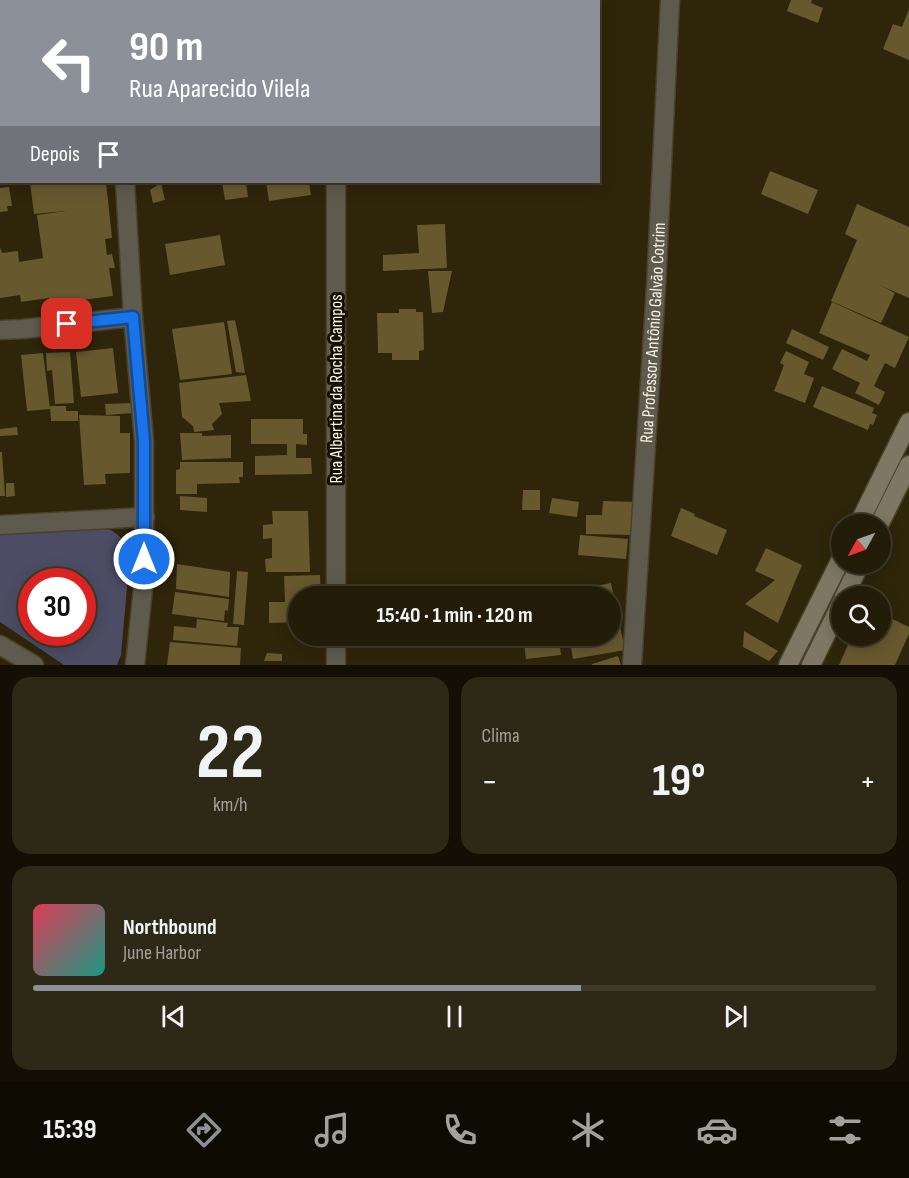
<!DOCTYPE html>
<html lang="pt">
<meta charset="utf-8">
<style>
:root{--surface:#221c08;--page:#2e2916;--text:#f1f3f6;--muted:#a2a19c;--line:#3f3a29;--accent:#8c9099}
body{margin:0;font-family:"Sofia Sans Condensed",sans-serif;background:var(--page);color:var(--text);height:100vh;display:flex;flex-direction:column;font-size:22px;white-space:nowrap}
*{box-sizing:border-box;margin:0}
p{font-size:20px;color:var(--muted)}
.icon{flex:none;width:33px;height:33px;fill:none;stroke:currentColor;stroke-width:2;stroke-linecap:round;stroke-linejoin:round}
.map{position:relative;height:665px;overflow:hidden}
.sheet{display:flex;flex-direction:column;gap:12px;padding:12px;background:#130f04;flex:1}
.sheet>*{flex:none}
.top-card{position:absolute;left:0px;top:0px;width:600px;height:183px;box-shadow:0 3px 15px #0003,0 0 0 2px var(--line);background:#8c9099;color:#fff;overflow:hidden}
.needle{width:39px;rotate:230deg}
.buttons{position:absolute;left:831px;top:514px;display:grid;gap:12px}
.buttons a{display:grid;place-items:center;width:60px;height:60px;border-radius:50%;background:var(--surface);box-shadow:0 3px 15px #0003,0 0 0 2px var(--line);font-size:30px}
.speed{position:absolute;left:18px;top:568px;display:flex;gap:12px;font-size:30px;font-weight:700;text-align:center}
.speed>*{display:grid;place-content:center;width:78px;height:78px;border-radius:50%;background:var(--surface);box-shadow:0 3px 15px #0003,0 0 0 2px var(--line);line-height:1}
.speed .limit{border:9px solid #d22;background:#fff;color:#111}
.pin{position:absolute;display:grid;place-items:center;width:51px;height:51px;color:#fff;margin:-26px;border-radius:12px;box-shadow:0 3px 9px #0006}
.me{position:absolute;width:66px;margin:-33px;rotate:0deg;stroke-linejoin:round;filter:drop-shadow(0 0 4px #0008)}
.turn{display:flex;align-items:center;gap:21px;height:126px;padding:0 30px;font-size:27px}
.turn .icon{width:78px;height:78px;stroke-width:2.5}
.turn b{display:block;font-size:42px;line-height:51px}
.then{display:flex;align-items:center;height:57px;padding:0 30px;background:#0003;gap:12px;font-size:22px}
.big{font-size:45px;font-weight:700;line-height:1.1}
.sheet .tile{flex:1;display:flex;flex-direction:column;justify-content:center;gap:9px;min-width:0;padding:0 21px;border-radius:18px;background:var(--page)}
.sheet .dial{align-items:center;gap:0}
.dial b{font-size:78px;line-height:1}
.song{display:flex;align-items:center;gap:18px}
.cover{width:72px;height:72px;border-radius:9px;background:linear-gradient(135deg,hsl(350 70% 55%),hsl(170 70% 35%))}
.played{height:6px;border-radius:3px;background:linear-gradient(90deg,var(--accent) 65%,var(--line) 65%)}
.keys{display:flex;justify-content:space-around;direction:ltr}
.heat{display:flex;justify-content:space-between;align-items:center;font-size:33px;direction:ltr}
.sheet .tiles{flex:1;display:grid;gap:12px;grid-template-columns:1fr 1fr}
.tile:last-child{grid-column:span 2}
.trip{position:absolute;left:288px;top:586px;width:333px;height:60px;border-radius:30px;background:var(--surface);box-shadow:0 3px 15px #0003,0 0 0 2px var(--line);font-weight:700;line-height:60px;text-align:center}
.menu{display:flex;height:96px;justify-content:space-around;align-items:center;background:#0e0b03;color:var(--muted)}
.menu .icon{width:42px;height:42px}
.menu .current{color:var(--accent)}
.menu b{font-size:27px;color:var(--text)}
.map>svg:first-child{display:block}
.green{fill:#4c4c64;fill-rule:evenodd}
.building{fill:#67582e}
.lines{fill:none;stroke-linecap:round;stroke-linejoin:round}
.street-casing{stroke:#4a4228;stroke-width:21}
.secondary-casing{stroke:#4a4228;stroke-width:21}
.street{stroke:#5e5a4e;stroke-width:18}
.secondary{stroke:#7d7763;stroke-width:18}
.route-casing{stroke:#114b97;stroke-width:15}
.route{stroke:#1a73e8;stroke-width:10}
.labels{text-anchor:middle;stroke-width:6;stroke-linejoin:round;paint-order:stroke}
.street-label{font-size:18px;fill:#f8f3e3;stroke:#130f05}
</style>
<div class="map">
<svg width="909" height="665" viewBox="0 0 909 665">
<rect width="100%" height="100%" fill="#2e250a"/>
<path class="green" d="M101,526C116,531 124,538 130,553L121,655L117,665H64L0,622V531ZM32,582H82V633H32Z"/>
<path class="building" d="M791,0H812L811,3L823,8L818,23L787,11Z
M909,9V60L883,49L893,24L902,27Z
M770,171L818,190L808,214L761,194Z
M30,182H41L42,185H49L48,182H106L112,238L105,239L107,255L112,254L115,268H109L113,296L50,304L49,298L21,302L20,295L0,298V247L2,253L18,251L19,262L43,258L37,215L66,211L34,214Z
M222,182H246L248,197L225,200Z
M266,182H309L311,195L269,201Z
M161,183L165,200L153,203L150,190Z
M9,187L12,206H7L8,211L0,212V188Z
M857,204L909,227V298L879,285L895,293L881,323L831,301L857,240L845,234Z
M445,224L447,268L383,271V255L419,253L417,225Z
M220,235L225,265L170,275L165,244Z
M428,271H452L443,312L432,313Z
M832,302L909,337L895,368L885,363L874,386L885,392L879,405L855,393L860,383L832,369L842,349L867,361L870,355L819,333Z
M399,309H416V312H423L424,350L419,351V360H392V353H378L377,313H399Z
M235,320L241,349L245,373L236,372L227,321Z
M224,322L232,374L180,380L172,329Z
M792,329L829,347L823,360L786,343Z
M113,348L118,393L81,397L76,352Z
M786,351L809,362L804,374L814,378L805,403L774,391L784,365L780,363Z
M70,352L74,403L55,404L52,370L47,371L46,353Z
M43,353L50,409L27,411L21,355Z
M246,375L251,401L219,403L222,414L212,424L214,430L194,432L193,426L182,417L179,383Z
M822,386L874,408L872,413L877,415L873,425L870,424L868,430L813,407Z
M133,403L134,413L106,415L105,404Z
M50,406H66V411H78V421H51Z
M79,415L120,416V433H130V473L105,474L106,484L84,485Z
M251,419H303V434H307V445L296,444V458H311L312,474L255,475V456L287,455V444H251Z
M17,427L18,435L0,436V429Z
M180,433H202V436L231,435V458L182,460Z
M0,452H2L5,496H0Z
M180,462H243V477H239L240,483L197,484V494H176V470L180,469Z
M6,483H14L15,496L6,497Z
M523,490H540V510H522Z
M180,496L207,498V512L180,510Z
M552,498L579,502L577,517L549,513Z
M603,501L635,502L634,535L586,534V515H602Z
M681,508L695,514L694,516L727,530L717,555L671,536Z
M272,511H308L310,572H266L265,559L272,558V538L263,539V525L273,524Z
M580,535L628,539L626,559L578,555Z
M766,548L802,565L778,623L745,604L775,580L755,571Z
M177,564L230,572L229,597L176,589Z
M237,571L248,572L244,625L233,624Z
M320,575L321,597H298V622L269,623V602H285L284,576Z
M611,583L625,650L573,659L569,636H610V597H577L575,590Z
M175,592L229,599L228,611L225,610L224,621L172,614Z
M880,613L909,627V634L895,665H839L852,636H880Z
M197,619L228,623L227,627H239L237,646L173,640L174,626L196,628Z
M744,631L778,651L769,661L743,647Z
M523,636H559L561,655L526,659Z
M170,642L241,648L240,665H167Z
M267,653L282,654V661H264Z
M618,656L621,665H592V664Z"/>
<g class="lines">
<g class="street-casing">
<g id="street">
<path d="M115,0V2"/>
<path d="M336,2V0"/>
<path d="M125,182L133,317L144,441V579L135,665"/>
<path d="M0,330L23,329L133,317"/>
<path d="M0,525L145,517"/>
<path d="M336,597V182"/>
<path d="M0,645L34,665"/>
<path d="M336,665V636"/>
<path id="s1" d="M632,665L656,287L670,0"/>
</g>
</g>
<g class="secondary-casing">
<path id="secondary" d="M858,525L909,422
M879,525L909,465
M844,597L860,564
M788,665L842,557
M811,665L842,602"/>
</g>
<use href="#street" class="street"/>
<use href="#secondary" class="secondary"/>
</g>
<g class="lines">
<g class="route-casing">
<path id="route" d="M67,324L133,317L144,441V559"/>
</g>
<use href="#route" class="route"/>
</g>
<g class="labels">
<g class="street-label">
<text dy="6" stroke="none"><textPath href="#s1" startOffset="333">Rua Professor Antônio Galvão Cotrim</textPath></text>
<text transform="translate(336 389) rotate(-90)" y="6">Rua Albertina da Rocha Campos</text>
</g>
</g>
</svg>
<div class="buttons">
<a><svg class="needle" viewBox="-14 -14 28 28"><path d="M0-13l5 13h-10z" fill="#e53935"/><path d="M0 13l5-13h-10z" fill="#a2a19c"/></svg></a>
<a><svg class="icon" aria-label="search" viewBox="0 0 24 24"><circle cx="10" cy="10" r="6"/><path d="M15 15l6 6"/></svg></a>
</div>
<div class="speed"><div class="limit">30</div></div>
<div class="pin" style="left:67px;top:324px;background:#d93025"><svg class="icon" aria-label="arrive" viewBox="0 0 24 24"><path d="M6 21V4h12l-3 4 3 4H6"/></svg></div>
<svg class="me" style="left:144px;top:559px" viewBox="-20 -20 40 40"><circle r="17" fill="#1a73e8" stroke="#fff" stroke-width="3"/><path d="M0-11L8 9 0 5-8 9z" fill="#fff"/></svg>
<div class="trip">15:40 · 1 min · 120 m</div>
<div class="top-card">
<div class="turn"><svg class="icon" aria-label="left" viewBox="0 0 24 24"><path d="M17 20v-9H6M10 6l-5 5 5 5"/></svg><div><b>90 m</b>Rua Aparecido Vilela</div></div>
<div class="then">Depois<svg class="icon" aria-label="arrive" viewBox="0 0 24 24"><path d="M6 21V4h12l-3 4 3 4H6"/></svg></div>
</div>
</div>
<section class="sheet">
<div class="tiles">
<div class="tile dial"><b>22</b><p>km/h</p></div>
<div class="tile"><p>Clima</p>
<div class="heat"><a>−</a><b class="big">19°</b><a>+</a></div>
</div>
<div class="tile">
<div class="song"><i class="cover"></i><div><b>Northbound</b><p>June Harbor</p></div></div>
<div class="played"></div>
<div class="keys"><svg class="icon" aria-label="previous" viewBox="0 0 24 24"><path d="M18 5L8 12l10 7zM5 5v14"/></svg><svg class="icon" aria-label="pause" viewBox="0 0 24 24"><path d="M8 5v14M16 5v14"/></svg><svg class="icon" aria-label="next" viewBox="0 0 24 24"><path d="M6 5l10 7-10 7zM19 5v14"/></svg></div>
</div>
</div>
</section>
<nav class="menu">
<b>15:39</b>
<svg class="icon current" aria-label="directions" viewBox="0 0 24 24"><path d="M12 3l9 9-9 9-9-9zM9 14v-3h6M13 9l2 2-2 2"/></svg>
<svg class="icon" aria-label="music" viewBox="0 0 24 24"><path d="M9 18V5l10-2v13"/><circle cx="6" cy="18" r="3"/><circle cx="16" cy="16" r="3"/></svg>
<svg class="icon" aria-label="phone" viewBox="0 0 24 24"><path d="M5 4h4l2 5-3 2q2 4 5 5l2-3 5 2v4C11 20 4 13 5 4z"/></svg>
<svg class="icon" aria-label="climate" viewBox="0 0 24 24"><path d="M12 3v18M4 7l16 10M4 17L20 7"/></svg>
<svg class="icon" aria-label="car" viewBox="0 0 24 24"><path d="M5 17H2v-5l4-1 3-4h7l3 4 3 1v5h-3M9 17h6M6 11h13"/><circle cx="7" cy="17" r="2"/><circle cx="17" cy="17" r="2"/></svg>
<svg class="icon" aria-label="filters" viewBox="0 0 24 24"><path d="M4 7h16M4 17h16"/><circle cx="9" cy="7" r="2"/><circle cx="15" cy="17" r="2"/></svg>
</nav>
